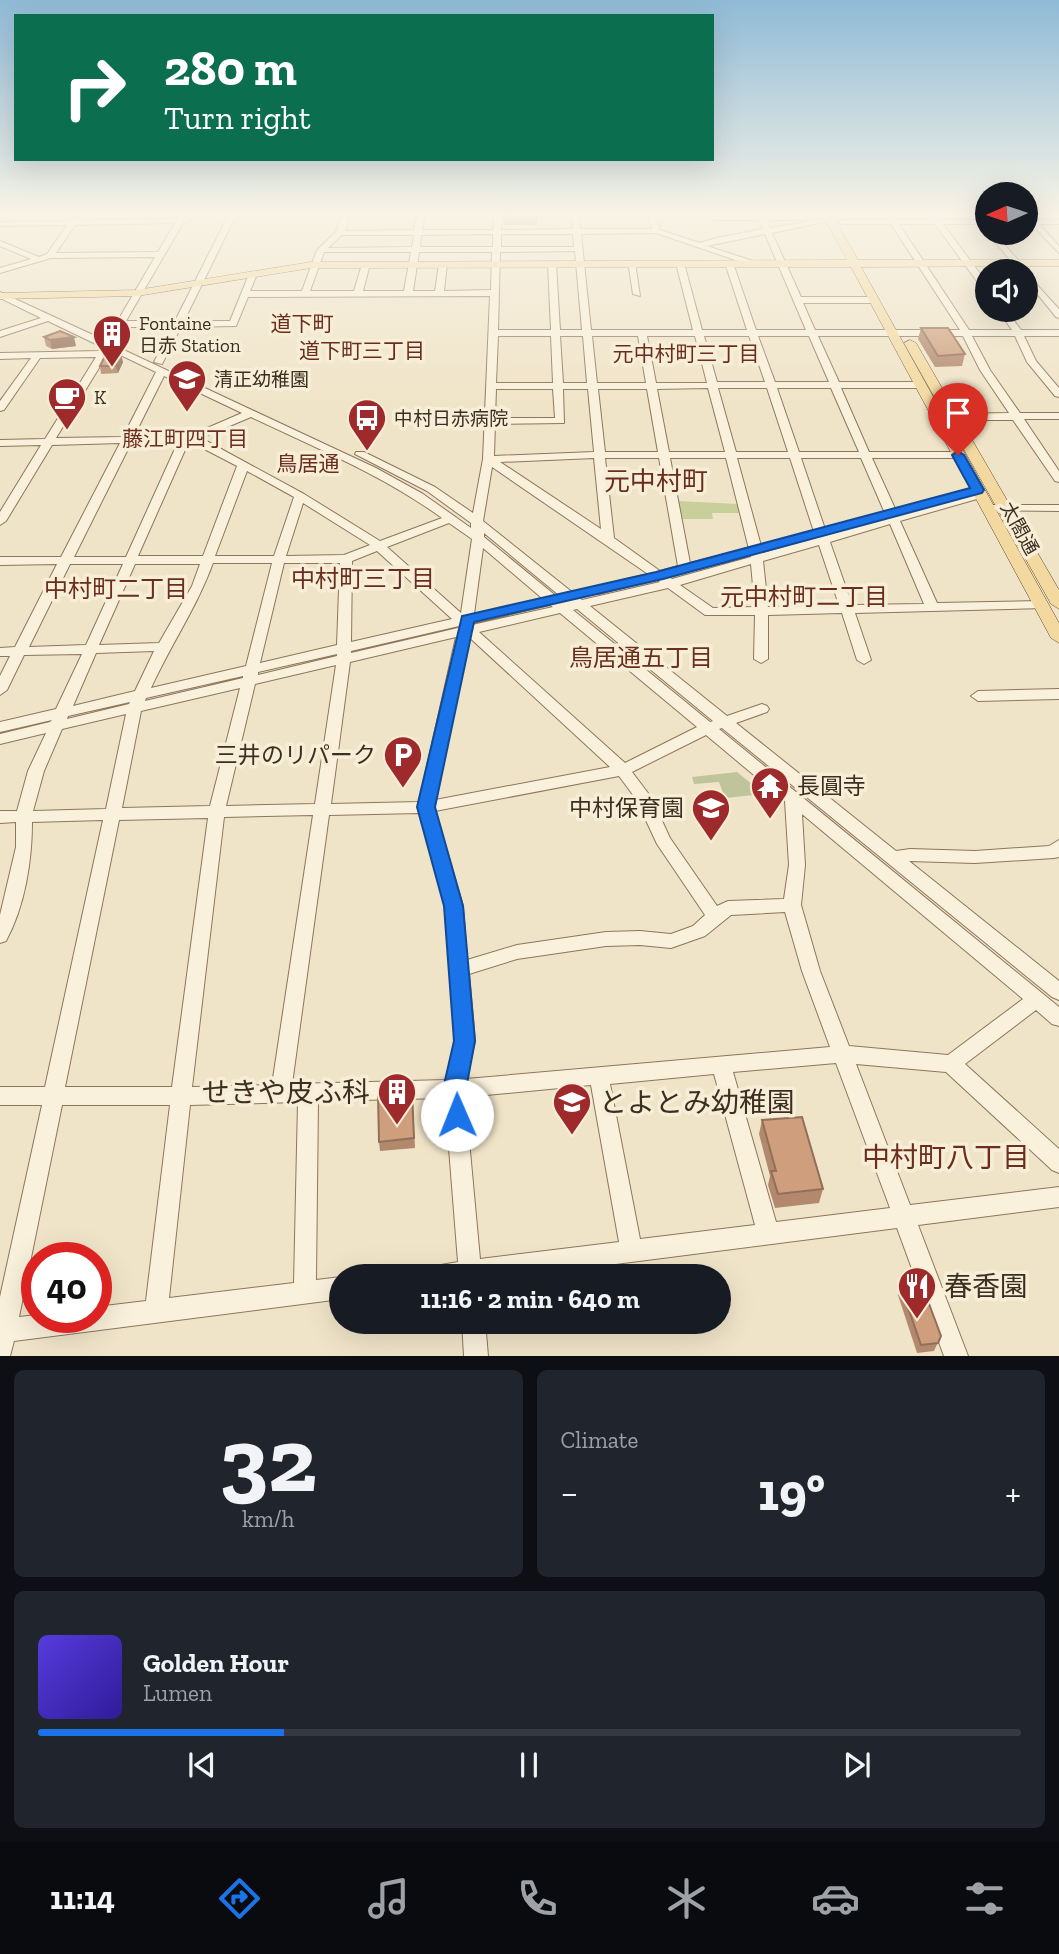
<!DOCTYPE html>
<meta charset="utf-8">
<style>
:root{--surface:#171b24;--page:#20242c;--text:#f1f3f6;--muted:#9ea1a6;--line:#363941;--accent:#1a73e8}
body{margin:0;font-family:"Zilla Slab","Noto Sans JP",serif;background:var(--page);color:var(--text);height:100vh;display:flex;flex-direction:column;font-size:26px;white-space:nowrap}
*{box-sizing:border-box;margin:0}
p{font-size:23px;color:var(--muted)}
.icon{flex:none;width:38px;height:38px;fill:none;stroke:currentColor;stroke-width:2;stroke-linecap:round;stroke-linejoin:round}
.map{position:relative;height:1356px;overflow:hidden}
.side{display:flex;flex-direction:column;gap:14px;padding:14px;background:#0d0f14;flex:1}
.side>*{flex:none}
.guide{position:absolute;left:14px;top:14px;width:700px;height:147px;border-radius:0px;box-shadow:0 7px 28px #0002;background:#0b6e4f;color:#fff;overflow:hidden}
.needle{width:46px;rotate:267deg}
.tools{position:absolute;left:975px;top:182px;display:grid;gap:14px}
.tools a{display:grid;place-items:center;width:63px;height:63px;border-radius:50%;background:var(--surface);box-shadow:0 7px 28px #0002;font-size:35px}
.speed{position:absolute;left:21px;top:1242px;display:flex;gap:14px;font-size:35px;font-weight:700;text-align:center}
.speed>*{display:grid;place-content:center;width:91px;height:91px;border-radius:50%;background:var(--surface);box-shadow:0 7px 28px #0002;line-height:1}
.speed .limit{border:10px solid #d22;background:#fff;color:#111}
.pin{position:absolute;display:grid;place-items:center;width:60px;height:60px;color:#fff;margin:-72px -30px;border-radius:50% 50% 50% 0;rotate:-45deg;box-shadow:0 0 7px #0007}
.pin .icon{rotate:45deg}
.me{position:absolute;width:77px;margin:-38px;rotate:359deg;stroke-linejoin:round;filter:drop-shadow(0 0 5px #0008)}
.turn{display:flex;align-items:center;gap:24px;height:147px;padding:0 35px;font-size:32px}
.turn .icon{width:91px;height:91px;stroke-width:2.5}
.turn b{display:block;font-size:49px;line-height:60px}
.big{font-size:52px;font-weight:800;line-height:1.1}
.side .tile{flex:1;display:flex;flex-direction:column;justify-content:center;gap:10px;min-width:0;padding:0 24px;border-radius:10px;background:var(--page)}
.side .dial{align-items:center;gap:0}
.dial b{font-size:91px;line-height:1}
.song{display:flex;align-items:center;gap:21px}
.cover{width:84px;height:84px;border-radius:10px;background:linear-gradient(135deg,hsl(250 70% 55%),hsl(250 70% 35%))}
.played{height:7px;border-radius:4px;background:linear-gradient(90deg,var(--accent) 25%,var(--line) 25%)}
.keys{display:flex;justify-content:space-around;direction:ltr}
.heat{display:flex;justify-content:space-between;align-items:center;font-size:38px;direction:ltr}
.side .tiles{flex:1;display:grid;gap:14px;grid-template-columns:1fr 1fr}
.tile:last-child{grid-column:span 2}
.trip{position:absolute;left:329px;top:1264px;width:402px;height:70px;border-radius:35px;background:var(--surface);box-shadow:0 7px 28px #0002;font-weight:800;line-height:70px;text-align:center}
.dock{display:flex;height:112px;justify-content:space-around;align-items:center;background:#090b0e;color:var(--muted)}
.dock .icon{width:49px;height:49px}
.dock .selected{color:var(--accent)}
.dock b{font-size:32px;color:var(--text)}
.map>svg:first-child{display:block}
.green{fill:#c9cf9b}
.cemetery{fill:#bfc49a}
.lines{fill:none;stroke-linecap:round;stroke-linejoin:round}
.minor-casing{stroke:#8d765c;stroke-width:2}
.major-casing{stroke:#5b4430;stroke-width:1}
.minor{fill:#faf1dc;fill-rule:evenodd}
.major{fill:#f3d9a0;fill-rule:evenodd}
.wall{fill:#b2896c}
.shaded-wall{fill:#916f58}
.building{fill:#cf9f7d;stroke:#916f58;stroke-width:2}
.route{fill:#1a73e8;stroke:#114b97;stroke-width:2}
.labels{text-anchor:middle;stroke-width:7;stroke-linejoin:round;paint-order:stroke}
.far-poi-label{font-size:19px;fill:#3d2e20;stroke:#f7eed8;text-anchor:start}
.far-street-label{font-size:19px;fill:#3d2e20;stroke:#f7eed8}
.far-quarter-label{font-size:21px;fill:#6b2e1e;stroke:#f7eed8}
.far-neighbourhood-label{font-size:21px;fill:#6b2e1e;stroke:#f7eed8}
.poi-label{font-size:23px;fill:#3d2e20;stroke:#f7eed8;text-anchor:end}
.neighbourhood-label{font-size:24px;fill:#6b2e1e;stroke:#f7eed8}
.quarter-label{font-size:26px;fill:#6b2e1e;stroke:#f7eed8}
.near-poi-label{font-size:28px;fill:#3d2e20;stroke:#f7eed8;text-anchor:start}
.near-neighbourhood-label{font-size:28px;fill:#6b2e1e;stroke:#f7eed8}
</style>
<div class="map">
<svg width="1059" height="1356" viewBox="0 0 1059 1356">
<rect width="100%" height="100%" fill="#f0e4c8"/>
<path class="green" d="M678,501L738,504L740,513H712L713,519H681Z"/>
<path class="cemetery" d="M737,772L764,794L725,798L719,782L694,784L692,777Z"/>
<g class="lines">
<g class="minor-casing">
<path id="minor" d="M180,214H201L183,223L126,321H175L227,218L234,214H245L234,219L184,321H230L250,272L257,274L250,291H302L317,250L336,232L342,214H350L345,231L414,230L417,214H425L422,230H493L494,214H502L501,230L573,229L571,214H579L580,229H652L648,214H656L660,230L700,243L716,238L763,229L759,220H714L710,218L711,216L756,214L803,216L807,218L803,220H767L770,228L830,218L834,220L772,233L801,297H873L877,300L873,303H803L815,330H960L891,224H842L838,222L842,220H888L884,214H892L896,220H931L930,218L934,216L939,220H987V224H943L987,283V292L984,291L935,224H899L969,330H1012L998,310H1006L1021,330H1059V336H1024L1036,361L1059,388V397L1055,396L1027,362L1015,336H972L990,370L1020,413H1059V419H1024L1059,471V482L1055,481L1013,420H953L948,417L953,414L1009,413L980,370L963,336H818L839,382H920L925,385L920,388H841L869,452H958L963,455L958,458H872L898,515L980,492L986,495L984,497L900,521L937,603L1040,601L1045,602L1046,605L1045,608L855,613L871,660L864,664L857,660L842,613L768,615V659L761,663L754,659L755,615H705L668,588L590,606L727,716L762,704L767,706L769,709L767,712L736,723L896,851L910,849L975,851L1049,846L1059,840V857L1054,858L975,863L909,861L1059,981V1000L1052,997L722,728L719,729L1059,1007V1026L1052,1024L1036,1010L965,1064L1059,1149V1173L1052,1170L946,1072L856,1064L910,1205L1059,1187V1207L918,1225L968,1356H944L897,1228L522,1276H421L424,1268L458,1262L445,1098L318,1101L316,1280L341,1277V1299L14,1341L10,1356H0V1297L42,1105H0V1087H45L103,820L32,822C32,861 25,906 6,941L0,943V915L16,847V822L0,823V811H17L28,771L46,733L0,744V734L50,722L52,720L0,732V722L56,709L82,654L24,655L7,690L0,695V676L10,656H0V648L15,647L57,564L0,565V557H61L120,443L52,445L6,521L0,525V512L41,445L0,446V440L45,439L96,357L40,358L4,410L0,411V401L31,358L0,359V353L100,351L102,347L48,321L0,337V331L41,318L0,298V292L106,341L155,257L51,258L0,273V268L31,259L0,246V241L39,257L47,254L67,225L0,226V222L70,221L75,217L78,220L177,219ZM175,223L158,252L56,253L75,225ZM656,233L750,265H753V261L707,246L765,234L806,330H756L733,263L729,261L725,263L747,330H702L684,263L680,261L676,263L693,330H591L581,234ZM493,234V247H420L421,235ZM501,234H573L574,247H501ZM342,235H414L412,247L328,248ZM575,251L582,330H560L556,264L552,262L548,264L551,330H498L500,252ZM324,252H411L404,291H363L370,264L366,262L362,264L354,291H310ZM419,252H492L491,290L444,291L447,264L443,262L439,264L435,291H413ZM490,296L483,459L473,513L435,487L364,452H356L355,454L427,491L471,523V528L423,494L376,468L113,345L123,327H172L154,362L162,364L181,327L236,326L248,297ZM498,336H551L553,383H496ZM560,336H583L587,383H563ZM592,336H638L646,383H597ZM647,336H695L707,383H656ZM704,336H749L765,382H717ZM758,336H809L829,382H775ZM110,350L156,372L123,437L56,438ZM164,376L242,413L191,435L134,436ZM708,388L725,452H669L657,389ZM718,388H767L788,452H736ZM777,388H831L859,452H799ZM496,389H553L555,418H495ZM563,389H588L594,452L494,456L495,424L564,423ZM598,389H647L658,452H605ZM251,417C316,448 383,475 442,518L380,541L304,494L201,438ZM189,441L237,466L203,556H138ZM178,442L126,557H74L131,443ZM594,458L601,529L500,462ZM605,458H659L678,566L660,571L614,538ZM670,458H726L751,557L672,579L668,576L729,561L731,558L725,554L690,563ZM737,458H790L816,538L763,553ZM801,458H861L887,518L827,535ZM492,467L648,574L593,587L592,590L593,593L598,594L656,579L660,582L582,600L483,521ZM247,471L294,497L274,556H215ZM303,503L370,545L344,555L286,556ZM449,523L472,539L461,613L387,547ZM890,524L924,604L852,605L830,542ZM484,533L560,596H556L484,537ZM819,545L839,605L768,607L763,561ZM483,548L543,599L474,614ZM377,551L452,619L351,642L352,561ZM213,563H272L246,666L151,688C170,646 197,607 213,563ZM284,563H340L337,645L260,663ZM70,564H123L86,645L29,647ZM135,564H200L192,586L159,643L99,645ZM751,564L755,607L713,608L680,585ZM550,605L553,607L472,625L473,623ZM577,609L713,721L710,722L573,610ZM560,613L697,727L625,763L479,632ZM459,626L458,628L351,653V651ZM456,637L419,802L331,804L350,662ZM470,638L610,767L435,800ZM154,651L135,691L73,706L96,653ZM337,654V656L258,675V672ZM336,665L315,804L226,806L255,684ZM243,676V678L145,701L146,698ZM240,688L210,806L122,808L141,711ZM130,702L129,704L67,719L68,716ZM126,714L106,809L33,811L44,771L62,729ZM706,735L785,801L789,865L784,899L728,901L717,906L670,838L651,797L632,772ZM619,776L636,799L657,844L705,915L693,926L671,934L640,931L606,932L517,945L467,960L463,906L435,811ZM420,813L445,906L455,1041L446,1080L292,1084L329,815ZM802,814L1023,999L948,1055L849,1046L820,971L801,905L805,865ZM313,815L272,1085L192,1087L224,817ZM208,818L172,1087H65L119,820ZM785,912L802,971L830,1047L466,1079L475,1041L469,974L517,959L606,946L640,945L671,948L705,936L731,915ZM836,1063L890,1208L776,1222L733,1072ZM714,1074L755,1225L640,1239L610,1084ZM591,1085L619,1242L480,1259L465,1097ZM298,1102L294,1283L169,1298L190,1105ZM62,1105H170L146,1301L96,1307V1318H37V1315L19,1317Z
M1026,214H1030L1035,220H1059V224H1039L1059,246V253L1031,224H1026Z
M987,232L994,233L1026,269V273L1059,309V318L1056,317L1026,280V271H1019Z
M628,261L635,263L640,296L633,294Z
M992,505H1059V511L988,510L986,508Z
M1059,689V699L978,701L971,696L978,691Z
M462,1321H485L488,1356H464Z"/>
</g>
<g class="major-casing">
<path id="major" d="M822,214H832L858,260H1059V266L861,267L1059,623V643L1051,638L851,267L311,268L137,296L0,299V293L137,290L311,262L847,260Z
M910,340L916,343L1059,590V609L1051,604L904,343Z"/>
</g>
<use href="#minor" class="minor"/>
<use href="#major" class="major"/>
</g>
<path class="wall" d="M504,214H537V225H504Z
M921,328L965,354L962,366L935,367L918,339Z
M44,337L76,346L52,349L46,346Z
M123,362L118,373L101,374L100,366Z
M413,1101L415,1148L380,1151L379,1142Z
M762,1120L823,1189L819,1203L775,1208L768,1185L770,1176L759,1134Z
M901,1287L941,1336L934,1351L917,1353L898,1295Z"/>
<path class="shaded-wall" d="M74,337L76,346L52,349L50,340Z
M121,354L123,362L118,373L116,366Z"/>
<path class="building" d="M504,214H537V218H504Z
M921,328H948L965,354L938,356Z
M60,331L74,337L50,340L44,337Z
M106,354H121L116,366H100Z
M412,1092L414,1138L379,1142L378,1095Z
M802,1117L823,1189L778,1194L771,1171H776L762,1120Z
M922,1285L941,1336L938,1343L921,1345L901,1287Z"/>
<linearGradient id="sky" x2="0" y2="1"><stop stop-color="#8fbad6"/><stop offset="0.53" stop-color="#f8f3e6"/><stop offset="1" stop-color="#f8f3e6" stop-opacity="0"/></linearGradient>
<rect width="1059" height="404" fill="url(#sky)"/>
<path class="route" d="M958,451L964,455L984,490L982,493L663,579L474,622L435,807L463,906L475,1041L466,1089L468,1115L465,1122L457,1125L448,1122L445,1115L443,1089L454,1041L444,906L417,807L462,616L656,572L970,488L952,455Z"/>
<defs>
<g id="building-pin" transform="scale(2.0125)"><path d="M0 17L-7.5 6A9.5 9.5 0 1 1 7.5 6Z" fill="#9e2a2b" stroke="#f7eed8"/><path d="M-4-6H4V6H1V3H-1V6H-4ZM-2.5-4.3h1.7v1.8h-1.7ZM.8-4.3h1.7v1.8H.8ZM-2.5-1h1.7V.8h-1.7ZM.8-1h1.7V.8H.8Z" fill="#fff"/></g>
<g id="school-pin" transform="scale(2.0125)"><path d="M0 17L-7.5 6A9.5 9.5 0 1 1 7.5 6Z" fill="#9e2a2b" stroke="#f7eed8"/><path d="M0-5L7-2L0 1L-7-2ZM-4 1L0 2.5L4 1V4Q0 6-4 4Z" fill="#fff"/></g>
<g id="cafe-pin" transform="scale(2.0125)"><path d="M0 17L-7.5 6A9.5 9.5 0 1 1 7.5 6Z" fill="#9e2a2b" stroke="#f7eed8"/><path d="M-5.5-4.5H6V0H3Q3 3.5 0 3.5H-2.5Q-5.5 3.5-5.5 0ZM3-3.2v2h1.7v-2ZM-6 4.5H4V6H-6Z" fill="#fff"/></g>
<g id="bus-pin" transform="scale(2.0125)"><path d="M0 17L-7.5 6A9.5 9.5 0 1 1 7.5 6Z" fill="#9e2a2b" stroke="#f7eed8"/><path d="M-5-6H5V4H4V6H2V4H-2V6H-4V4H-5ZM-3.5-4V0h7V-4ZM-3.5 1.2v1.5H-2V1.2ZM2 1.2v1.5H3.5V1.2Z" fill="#fff"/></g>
<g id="parking-pin" transform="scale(2.0125)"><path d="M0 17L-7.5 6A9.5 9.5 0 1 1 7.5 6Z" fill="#9e2a2b" stroke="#f7eed8"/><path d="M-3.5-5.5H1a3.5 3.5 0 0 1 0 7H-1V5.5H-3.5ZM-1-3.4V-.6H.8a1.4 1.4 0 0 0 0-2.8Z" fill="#fff"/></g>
<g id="temple-pin" transform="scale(2.0125)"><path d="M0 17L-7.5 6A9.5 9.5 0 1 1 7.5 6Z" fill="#9e2a2b" stroke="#f7eed8"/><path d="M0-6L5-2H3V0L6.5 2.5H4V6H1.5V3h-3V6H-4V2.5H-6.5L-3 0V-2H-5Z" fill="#fff"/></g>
<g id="restaurant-pin" transform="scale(2.0125)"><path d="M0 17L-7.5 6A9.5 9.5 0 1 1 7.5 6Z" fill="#9e2a2b" stroke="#f7eed8"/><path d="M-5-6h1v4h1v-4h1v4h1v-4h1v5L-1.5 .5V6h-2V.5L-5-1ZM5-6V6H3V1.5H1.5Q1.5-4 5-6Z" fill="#fff"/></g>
</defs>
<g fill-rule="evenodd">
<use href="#building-pin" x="112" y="334"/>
<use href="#school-pin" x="187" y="379"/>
<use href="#cafe-pin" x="67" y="397"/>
<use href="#bus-pin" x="367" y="418"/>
<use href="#parking-pin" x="403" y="755"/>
<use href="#temple-pin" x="770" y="786"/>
<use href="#school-pin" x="711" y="808"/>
<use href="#building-pin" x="397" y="1092"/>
<use href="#school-pin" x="572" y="1102"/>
<use href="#restaurant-pin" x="917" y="1286"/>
</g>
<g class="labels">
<g class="far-poi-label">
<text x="139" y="330">Fontaine<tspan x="139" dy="22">日赤 Station</tspan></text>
<text x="214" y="386">清正幼稚園</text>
<text x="94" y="404">K</text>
<text x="394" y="425">中村日赤病院</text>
</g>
<g class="far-street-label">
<text transform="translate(1020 528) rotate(61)" y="7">太閤通</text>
</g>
<g class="far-quarter-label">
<text x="302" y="331">道下町</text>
<text x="308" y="471">鳥居通</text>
</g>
<g class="far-neighbourhood-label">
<text x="362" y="358">道下町三丁目</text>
<text x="686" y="361">元中村町三丁目</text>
<text x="185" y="446">藤江町四丁目</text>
</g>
<g class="poi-label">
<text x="376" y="763">三井のリパーク</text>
<text x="797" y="794" text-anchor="start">長圓寺</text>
<text x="684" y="816">中村保育園</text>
</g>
<g class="neighbourhood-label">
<text x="363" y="587">中村町三丁目</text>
<text x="116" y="597">中村町二丁目</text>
<text x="804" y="605">元中村町二丁目</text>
<text x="641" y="666">鳥居通五丁目</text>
</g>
<g class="quarter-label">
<text x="656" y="490">元中村町</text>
</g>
<g class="near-poi-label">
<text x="370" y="1102" text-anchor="end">せきや皮ふ科</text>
<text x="599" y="1112">とよとみ幼稚園</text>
<text x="944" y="1296">春香園</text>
</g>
<g class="near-neighbourhood-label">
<text x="946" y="1167">中村町八丁目</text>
</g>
</g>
</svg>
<div class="tools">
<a><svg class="needle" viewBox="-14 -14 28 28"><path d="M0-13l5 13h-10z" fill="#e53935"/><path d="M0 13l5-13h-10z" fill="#9ea1a6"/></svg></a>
<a><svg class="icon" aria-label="sound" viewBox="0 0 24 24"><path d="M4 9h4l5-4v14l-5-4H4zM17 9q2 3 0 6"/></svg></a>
</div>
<div class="speed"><div class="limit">40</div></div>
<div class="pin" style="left:958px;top:455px;background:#d93025"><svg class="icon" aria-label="arrive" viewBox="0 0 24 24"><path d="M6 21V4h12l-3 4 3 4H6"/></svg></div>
<svg class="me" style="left:457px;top:1115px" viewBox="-20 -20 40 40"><circle r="19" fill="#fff"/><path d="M0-13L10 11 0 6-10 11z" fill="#1a73e8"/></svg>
<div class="trip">11:16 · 2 min · 640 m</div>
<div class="guide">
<div class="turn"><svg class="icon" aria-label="right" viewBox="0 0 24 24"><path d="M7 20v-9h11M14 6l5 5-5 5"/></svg><div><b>280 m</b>Turn right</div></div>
</div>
</div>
<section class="side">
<div class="tiles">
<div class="tile dial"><b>32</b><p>km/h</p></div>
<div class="tile"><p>Climate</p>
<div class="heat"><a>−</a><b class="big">19°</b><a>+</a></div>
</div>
<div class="tile">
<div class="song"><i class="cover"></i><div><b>Golden Hour</b><p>Lumen</p></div></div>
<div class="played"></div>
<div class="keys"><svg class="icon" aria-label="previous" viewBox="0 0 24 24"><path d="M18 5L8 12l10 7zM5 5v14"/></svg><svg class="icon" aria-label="pause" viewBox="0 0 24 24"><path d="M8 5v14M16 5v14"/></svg><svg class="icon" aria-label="next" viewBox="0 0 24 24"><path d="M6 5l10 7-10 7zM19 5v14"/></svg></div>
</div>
</div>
</section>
<nav class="dock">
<b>11:14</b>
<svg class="icon selected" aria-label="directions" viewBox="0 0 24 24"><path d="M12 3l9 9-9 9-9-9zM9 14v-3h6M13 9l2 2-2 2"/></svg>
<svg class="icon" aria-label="music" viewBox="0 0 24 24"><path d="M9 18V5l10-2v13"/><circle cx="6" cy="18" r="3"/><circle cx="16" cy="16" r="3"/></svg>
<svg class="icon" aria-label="phone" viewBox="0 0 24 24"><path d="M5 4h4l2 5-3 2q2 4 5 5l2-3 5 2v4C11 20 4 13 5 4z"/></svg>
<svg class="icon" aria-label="climate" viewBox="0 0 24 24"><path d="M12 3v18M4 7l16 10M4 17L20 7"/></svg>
<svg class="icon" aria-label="car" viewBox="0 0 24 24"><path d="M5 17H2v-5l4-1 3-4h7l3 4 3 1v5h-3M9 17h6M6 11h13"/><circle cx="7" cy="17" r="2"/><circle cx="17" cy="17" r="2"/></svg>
<svg class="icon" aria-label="filters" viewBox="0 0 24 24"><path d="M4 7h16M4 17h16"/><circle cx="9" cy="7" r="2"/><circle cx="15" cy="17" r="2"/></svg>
</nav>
